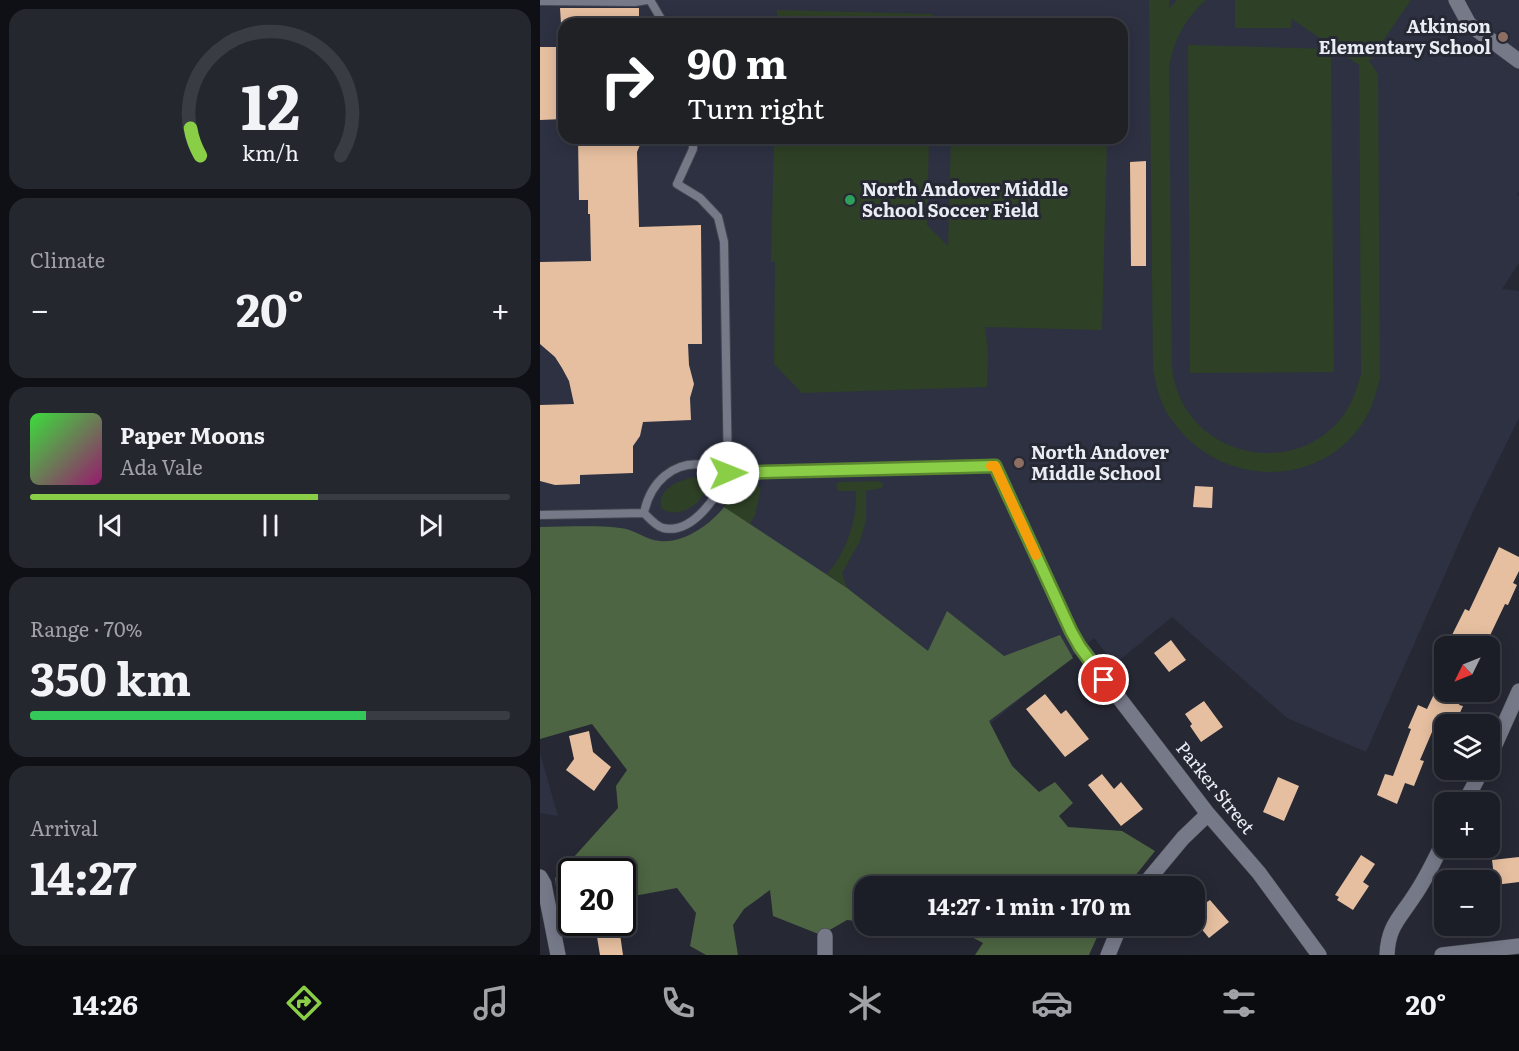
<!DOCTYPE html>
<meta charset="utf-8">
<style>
:root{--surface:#1c1e27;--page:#25272f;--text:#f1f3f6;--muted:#a0a2a7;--line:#3a3c44;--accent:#8ace48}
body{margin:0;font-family:Literata,serif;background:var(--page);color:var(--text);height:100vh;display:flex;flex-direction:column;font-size:22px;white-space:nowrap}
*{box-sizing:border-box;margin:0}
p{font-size:20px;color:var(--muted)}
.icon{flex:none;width:33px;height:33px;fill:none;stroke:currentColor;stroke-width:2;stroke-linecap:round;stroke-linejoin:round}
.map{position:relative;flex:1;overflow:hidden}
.drawer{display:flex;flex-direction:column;gap:9px;padding:9px;background:#0f1015;width:540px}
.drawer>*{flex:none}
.banner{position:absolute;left:18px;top:18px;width:570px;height:126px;border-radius:18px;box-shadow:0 3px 15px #0003,0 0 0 2px var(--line);background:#202124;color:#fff;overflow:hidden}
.needle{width:39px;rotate:227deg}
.controls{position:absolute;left:894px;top:636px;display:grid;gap:12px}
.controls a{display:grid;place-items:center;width:66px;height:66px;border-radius:12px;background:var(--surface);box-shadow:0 3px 15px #0003,0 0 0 2px var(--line);font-size:30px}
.speed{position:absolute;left:18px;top:858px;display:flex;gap:12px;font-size:30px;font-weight:700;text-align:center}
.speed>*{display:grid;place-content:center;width:78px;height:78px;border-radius:50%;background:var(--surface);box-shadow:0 3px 15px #0003,0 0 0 2px var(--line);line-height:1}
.speed .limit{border:3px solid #111;border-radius:9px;background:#fff;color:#111}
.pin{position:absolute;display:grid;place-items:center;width:51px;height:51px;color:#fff;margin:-26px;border:3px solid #fff;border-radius:50%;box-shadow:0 2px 6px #0007}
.me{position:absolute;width:66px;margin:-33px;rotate:89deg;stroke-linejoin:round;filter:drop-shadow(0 0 4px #0008)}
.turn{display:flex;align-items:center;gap:21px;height:126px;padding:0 30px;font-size:27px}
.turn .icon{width:78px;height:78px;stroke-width:2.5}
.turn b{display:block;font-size:42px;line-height:51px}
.big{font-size:45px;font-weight:700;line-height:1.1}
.drawer .widget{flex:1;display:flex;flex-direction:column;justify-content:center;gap:9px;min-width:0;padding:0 21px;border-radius:18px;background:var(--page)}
.drawer .dial{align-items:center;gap:0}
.dial svg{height:156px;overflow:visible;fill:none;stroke:var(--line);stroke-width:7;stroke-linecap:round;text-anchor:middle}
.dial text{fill:var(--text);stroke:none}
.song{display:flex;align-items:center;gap:18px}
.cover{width:72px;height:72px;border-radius:9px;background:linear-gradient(135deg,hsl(120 70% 55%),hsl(320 70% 35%))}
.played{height:6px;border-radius:3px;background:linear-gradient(90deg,var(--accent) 60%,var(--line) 60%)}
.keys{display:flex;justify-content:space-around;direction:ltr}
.heat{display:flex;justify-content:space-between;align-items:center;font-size:33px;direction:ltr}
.charge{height:9px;border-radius:4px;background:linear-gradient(90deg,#34c759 70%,var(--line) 0)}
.trip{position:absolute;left:314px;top:876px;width:351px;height:60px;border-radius:18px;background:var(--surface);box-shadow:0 3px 15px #0003,0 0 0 2px var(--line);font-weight:700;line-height:60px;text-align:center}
.tab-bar{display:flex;height:96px;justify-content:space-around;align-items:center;background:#0b0c10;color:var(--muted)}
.tab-bar .icon{width:42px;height:42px}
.tab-bar .current{color:var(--accent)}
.tab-bar b{font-size:27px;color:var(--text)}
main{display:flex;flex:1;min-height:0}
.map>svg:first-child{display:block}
.built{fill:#2d3142;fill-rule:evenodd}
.green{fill:#2e4026}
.forest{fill:#4d6542}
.building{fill:#e6bfa0}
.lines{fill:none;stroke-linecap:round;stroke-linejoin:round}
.service-casing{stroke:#44464f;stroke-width:10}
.minor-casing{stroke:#44464f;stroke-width:16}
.service{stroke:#767988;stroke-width:8}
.minor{stroke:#767988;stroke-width:15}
.route-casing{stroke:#5a862f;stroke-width:15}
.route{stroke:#8ace48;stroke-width:10}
.slow{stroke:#f59e0b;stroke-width:10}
.education-dot{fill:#8d6e63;stroke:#262834;stroke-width:2}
.leisure-dot{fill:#2e9e5b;stroke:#262834;stroke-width:2}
.labels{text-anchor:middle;stroke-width:6;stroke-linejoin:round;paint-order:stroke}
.poi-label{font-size:18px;font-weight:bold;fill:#eaecf4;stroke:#262834;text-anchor:start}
.street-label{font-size:18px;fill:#eaecf4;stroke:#262834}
</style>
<main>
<section class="drawer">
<div class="widget dial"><svg viewBox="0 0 100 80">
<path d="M14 69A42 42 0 1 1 86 69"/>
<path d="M14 69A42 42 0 0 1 9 55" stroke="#8ace48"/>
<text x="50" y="56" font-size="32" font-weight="700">12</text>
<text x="50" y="72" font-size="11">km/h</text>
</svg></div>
<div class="widget"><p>Climate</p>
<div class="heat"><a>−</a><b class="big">20°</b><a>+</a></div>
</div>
<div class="widget">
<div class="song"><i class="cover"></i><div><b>Paper Moons</b><p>Ada Vale</p></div></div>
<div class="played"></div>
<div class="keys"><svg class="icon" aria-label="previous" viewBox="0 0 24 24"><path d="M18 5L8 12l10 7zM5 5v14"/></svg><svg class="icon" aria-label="pause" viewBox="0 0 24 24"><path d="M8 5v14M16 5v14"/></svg><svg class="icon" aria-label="next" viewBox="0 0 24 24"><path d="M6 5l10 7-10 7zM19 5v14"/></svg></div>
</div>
<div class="widget"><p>Range · 70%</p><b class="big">350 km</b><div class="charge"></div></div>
<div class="widget"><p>Arrival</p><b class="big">14:27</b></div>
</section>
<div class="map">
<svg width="979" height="955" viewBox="0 0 979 955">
<rect width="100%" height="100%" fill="#262834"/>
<path class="built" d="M0,0H979V191L977,195L979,196V263L962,289L979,291V418L935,507L826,752L747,718L632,617L575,664L554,638L445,728L496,796L541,886L82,668L0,692ZM24,24H582V138H24Z
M0,753L18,816L0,813Z"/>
<path class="green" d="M609,0H629V9L637,0H666C645,18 634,40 629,67L632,367C640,454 754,485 805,413C813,401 817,388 821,374L819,65L752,19L751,28H695V0H871L829,61L838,74L840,377C836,393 832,410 822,424C777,490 680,486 634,423C621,407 616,388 613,368Z
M237,10L393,14L392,24H237Z
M648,45L791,49L794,372L650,373Z
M234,138H389L387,225L408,246L411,138H567L562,330L445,327L448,352L447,387L262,393L234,364L235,262H231Z
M155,477L163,479L168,486C162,504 138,521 121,508C117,488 140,480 155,477Z
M339,481L343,484L342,488L326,491V521L320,541L302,573L307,588L287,574C307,551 317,521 316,491H298L296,484L300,482Z
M207,483H213L221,488L215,515L210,524L184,507L195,490Z"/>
<path class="forest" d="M184,507L307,588L388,651L407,611L464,656L520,635L533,658L449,721L472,766L499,792L515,782L533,803L519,816L528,827L582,831L615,851L587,886H324V922L307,920L281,935L233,916L230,890L204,909L193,925L198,955H166L150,946L156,913L137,888L83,898L82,872H32L31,899L17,896L15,878L78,808L76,786L87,770L52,724L0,739V527C26,527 54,525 80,528C94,529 106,540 120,541C143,544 171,524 184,507Z
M411,926H562L549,955H435L443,943Z"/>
<path class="building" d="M20,8H99V24H21Z
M0,47H24V119L0,120Z
M38,138H103L97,152L99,227L161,225L162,344H148L149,365L154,384L150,398L151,420L103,422L100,436L93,446V473L40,475V484L15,485L0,481V405L34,404L29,381L22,368L15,357L0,344V262L51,261L50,214H48V200H39Z
M606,161V266H591L590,162Z
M655,486L673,487L672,508L653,507Z
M959,547L979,557V571L973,583L977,585L968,605L965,604L945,646H937L912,635L925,609L929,611Z
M631,640L646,660L629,672L614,653Z
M895,692H925L919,705L923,706L915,724L898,718L880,760L884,761L874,786L865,783L857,804L837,795L845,774L853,776L871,729L868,728L878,705L887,709Z
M505,694L521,714L526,710L549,739L525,757L486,709Z
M664,701L683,727L661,742L650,726L652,724L645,714Z
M49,731L53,752L71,767L54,791L26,770L34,759L29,736Z
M562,774L574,789L581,782L603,809L581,826L548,785Z
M738,777L759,786L744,821L723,812Z
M821,855L835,864L823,882L829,886L813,910L797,900L799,897L795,895Z
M979,857V882L955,885L952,860Z
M654,887L667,902L670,900L689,922L669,938L654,920Z
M79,927L83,955H60L56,931Z"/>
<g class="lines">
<g class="service-casing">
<path id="service" d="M110,0L124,24
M0,1L95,2L107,0
M104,513C110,483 133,460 165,465C173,466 181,470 188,473L455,466L515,598L540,647
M0,515L104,513C109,518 116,526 123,528C153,535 178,495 188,473L184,242L178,217L160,198L137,184L153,149V138"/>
</g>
<g class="minor-casing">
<path id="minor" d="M916,0L929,24L979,61
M540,647L668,814L719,873L779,955
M950,756L979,691
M925,802L942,770
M0,877L4,884L18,955
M603,886L643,838L668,814
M285,936V955
M568,955L580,926
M847,955C848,926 860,918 874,896C886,879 895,859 904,841
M902,955L979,946"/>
</g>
<use href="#service" class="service"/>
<use href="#minor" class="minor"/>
</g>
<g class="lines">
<g class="route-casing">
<path id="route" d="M188,473L455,466L531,631L540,647L564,680"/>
</g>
<use href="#route" class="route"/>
<path class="slow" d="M451,466H455L496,555"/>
</g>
<g class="education-dot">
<circle cx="963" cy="37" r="6"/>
<circle cx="479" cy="463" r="6"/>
</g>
<circle class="leisure-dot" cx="310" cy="200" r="6"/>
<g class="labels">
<g class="poi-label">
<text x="951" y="33" text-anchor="end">Atkinson<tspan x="951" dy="21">Elementary School</tspan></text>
<text x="322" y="196">North Andover Middle<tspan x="322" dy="21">School Soccer Field</tspan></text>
<text x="491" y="459">North Andover<tspan x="491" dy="21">Middle School</tspan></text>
</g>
<g class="street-label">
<text transform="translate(675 788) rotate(51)" y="6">Parker Street</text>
</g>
</g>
</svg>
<div class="controls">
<a><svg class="needle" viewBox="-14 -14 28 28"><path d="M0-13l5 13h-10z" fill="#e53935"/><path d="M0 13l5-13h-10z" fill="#a0a2a7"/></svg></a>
<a><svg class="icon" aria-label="layers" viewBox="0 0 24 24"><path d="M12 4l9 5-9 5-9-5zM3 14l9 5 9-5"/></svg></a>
<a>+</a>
<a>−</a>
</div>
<div class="speed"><div class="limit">20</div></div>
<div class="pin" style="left:564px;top:680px;background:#d93025"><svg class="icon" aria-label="arrive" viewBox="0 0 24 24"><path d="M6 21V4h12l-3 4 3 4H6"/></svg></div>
<svg class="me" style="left:188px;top:473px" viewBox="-20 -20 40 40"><circle r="19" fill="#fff"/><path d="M0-13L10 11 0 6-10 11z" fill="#8ace48"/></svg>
<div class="trip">14:27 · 1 min · 170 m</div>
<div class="banner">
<div class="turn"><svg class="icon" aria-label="right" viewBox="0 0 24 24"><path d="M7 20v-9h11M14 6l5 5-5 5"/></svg><div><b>90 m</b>Turn right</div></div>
</div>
</div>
</main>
<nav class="tab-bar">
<b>14:26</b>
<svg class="icon current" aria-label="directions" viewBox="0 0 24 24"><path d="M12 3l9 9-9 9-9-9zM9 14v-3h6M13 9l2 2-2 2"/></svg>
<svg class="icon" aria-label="music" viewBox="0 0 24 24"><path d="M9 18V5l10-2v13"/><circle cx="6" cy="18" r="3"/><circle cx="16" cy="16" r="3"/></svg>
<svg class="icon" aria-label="phone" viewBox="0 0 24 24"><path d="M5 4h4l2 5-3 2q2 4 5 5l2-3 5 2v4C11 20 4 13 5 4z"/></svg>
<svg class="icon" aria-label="climate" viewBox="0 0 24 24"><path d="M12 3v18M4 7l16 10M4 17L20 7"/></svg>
<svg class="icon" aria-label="car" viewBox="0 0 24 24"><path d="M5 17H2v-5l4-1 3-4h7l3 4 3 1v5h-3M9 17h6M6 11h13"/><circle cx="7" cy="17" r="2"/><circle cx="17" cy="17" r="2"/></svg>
<svg class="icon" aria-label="filters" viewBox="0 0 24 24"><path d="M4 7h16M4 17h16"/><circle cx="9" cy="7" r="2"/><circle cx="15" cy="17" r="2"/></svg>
<b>20°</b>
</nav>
